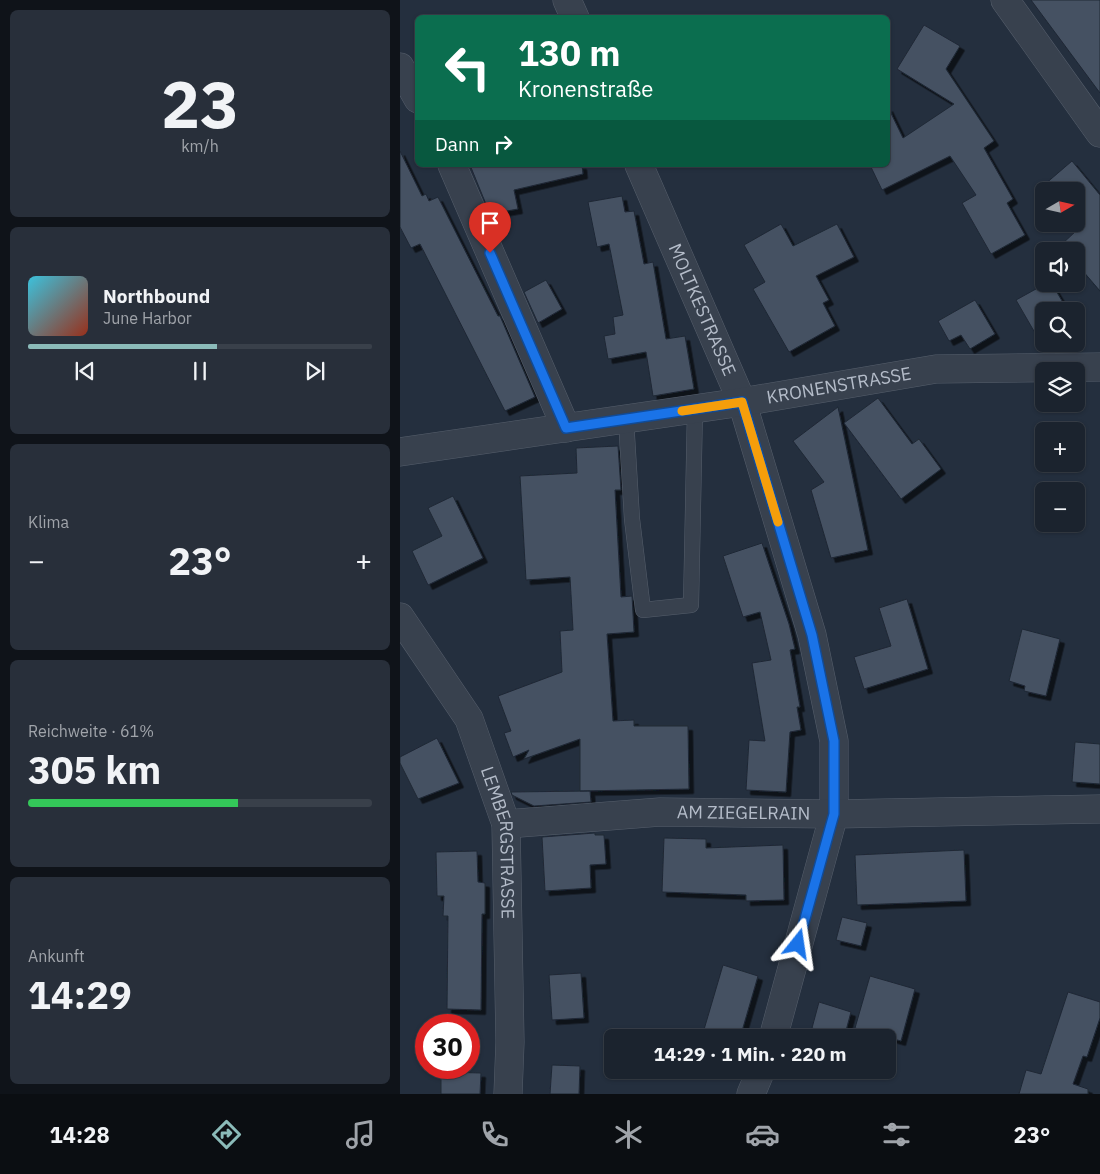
<!DOCTYPE html>
<html lang="de">
<meta charset="utf-8">
<style>
:root{--surface:#1b232e;--page:#282f3a;--text:#f1f3f6;--muted:#a0a4aa;--line:#39404a;--accent:#8bbbb9}
body{margin:0;font-family:"IBM Plex Sans",sans-serif;background:var(--page);color:var(--text);height:100vh;display:flex;flex-direction:column;font-size:19px;white-space:nowrap}
*{box-sizing:border-box;margin:0}
p{font-size:16px;color:var(--muted)}
.icon{flex:none;width:28px;height:28px;fill:none;stroke:currentColor;stroke-width:2;stroke-linecap:round;stroke-linejoin:round}
.map{position:relative;flex:1;overflow:hidden}
.drawer{display:flex;flex-direction:column;gap:10px;padding:10px;background:#0f1319;width:400px}
.drawer>*{flex:none}
.banner{position:absolute;left:15px;top:15px;width:475px;height:152px;border-radius:8px;box-shadow:0 1px 4px #0004,0 0 0 1px var(--line);background:#0b6e4f;color:#fff;overflow:hidden}
.needle{width:32px;rotate:81deg}
.buttons{position:absolute;left:635px;top:182px;display:grid;gap:10px}
.buttons a{display:grid;place-items:center;width:50px;height:50px;border-radius:8px;background:var(--surface);box-shadow:0 1px 4px #0004,0 0 0 1px var(--line);font-size:25px}
.speed{position:absolute;left:15px;top:1014px;display:flex;gap:10px;font-size:25px;font-weight:700;text-align:center}
.speed>*{display:grid;place-content:center;width:65px;height:65px;border-radius:50%;background:var(--surface);box-shadow:0 1px 4px #0004,0 0 0 1px var(--line);line-height:1}
.speed .limit{border:8px solid #d22;background:#fff;color:#111}
.pin{position:absolute;display:grid;place-items:center;width:42px;height:42px;color:#fff;margin:-51px -21px;border-radius:50% 50% 50% 0;rotate:-45deg;box-shadow:0 0 5px #0007}
.pin .icon{rotate:45deg}
.me{position:absolute;width:55px;margin:-28px;rotate:15deg;stroke-linejoin:round;filter:drop-shadow(0 0 4px #0008)}
.turn{display:flex;align-items:center;gap:18px;height:105px;padding:0 20px;font-size:22px}
.turn .icon{width:65px;height:65px;stroke-width:2.5}
.turn b{display:block;font-size:35px;line-height:42px}
.then{display:flex;align-items:center;height:48px;padding:0 20px;background:#0003;gap:10px;font-size:19px}
.big{font-size:38px;font-weight:700;line-height:1.1}
.drawer .card{flex:1;display:flex;flex-direction:column;justify-content:center;gap:8px;min-width:0;padding:0 18px;border-radius:8px;background:var(--page)}
.drawer .dial{align-items:center;gap:0}
.dial b{font-size:65px;line-height:1}
.song{display:flex;align-items:center;gap:15px}
.cover{width:60px;height:60px;border-radius:8px;background:linear-gradient(135deg,hsl(190 70% 55%),hsl(10 70% 35%))}
.played{height:5px;border-radius:2px;background:linear-gradient(90deg,var(--accent) 55%,var(--line) 55%)}
.keys{display:flex;justify-content:space-around;direction:ltr}
.heat{display:flex;justify-content:space-between;align-items:center;font-size:28px;direction:ltr}
.charge{height:8px;border-radius:4px;background:linear-gradient(90deg,#34c759 61%,var(--line) 0)}
.trip{position:absolute;left:204px;top:1029px;width:292px;height:50px;border-radius:8px;background:var(--surface);box-shadow:0 1px 4px #0004,0 0 0 1px var(--line);font-weight:700;line-height:50px;text-align:center}
.dock{display:flex;height:80px;justify-content:space-around;align-items:center;background:#0b0e12;color:var(--muted)}
.dock .icon{width:35px;height:35px}
.dock .on{color:var(--accent)}
.dock b{font-size:22px;color:var(--text)}
main{display:flex;flex:1;min-height:0}
.map>svg:first-child{display:block}
.building{fill:#455162;stroke:#1f2835;filter:url(#shadow)}
.lines{fill:none;stroke-linecap:round;stroke-linejoin:round}
.service-casing{stroke:#565f6c;stroke-width:16}
.minor-casing{stroke:#565f6c;stroke-width:29}
.tertiary-casing{stroke:#565f6c;stroke-width:29}
.service{stroke:#38414e;stroke-width:15}
.minor{stroke:#38414e;stroke-width:28}
.tertiary{stroke:#38414e;stroke-width:28}
.route-casing{stroke:#114b97;stroke-width:12}
.route{stroke:#1a73e8;stroke-width:9}
.slow{stroke:#f59e0b;stroke-width:9}
.labels{text-anchor:middle;stroke-width:5;stroke-linejoin:round;paint-order:stroke}
.street-label{font-size:18px;fill:#b4bcc9;stroke:#1d2633}
</style>
<main>
<section class="drawer">
<div class="card dial"><b>23</b><p>km/h</p></div>
<div class="card">
<div class="song"><i class="cover"></i><div><b>Northbound</b><p>June Harbor</p></div></div>
<div class="played"></div>
<div class="keys"><svg class="icon" aria-label="previous" viewBox="0 0 24 24"><path d="M18 5L8 12l10 7zM5 5v14"/></svg><svg class="icon" aria-label="pause" viewBox="0 0 24 24"><path d="M8 5v14M16 5v14"/></svg><svg class="icon" aria-label="next" viewBox="0 0 24 24"><path d="M6 5l10 7-10 7zM19 5v14"/></svg></div>
</div>
<div class="card"><p>Klima</p>
<div class="heat"><a>−</a><b class="big">23°</b><a>+</a></div>
</div>
<div class="card"><p>Reichweite · 61%</p><b class="big">305 km</b><div class="charge"></div></div>
<div class="card"><p>Ankunft</p><b class="big">14:29</b></div>
</section>
<div class="map">
<svg width="700" height="1094" viewBox="0 0 700 1094">
<defs>
<filter id="shadow"><feDropShadow dx="4.5" dy="4.5" stdDeviation="0" flood-color="#0009"/></filter>
</defs>
<rect width="100%" height="100%" fill="#242f3e"/>
<path class="building" d="M631,0H700V93Z
M524,25L560,46L546,69L594,141L584,148L613,199L607,203L625,235L591,254L562,203L576,195L550,156L482,190L470,165H488V107L503,138L554,104L497,69Z
M0,151L22,196L26,194L29,201L38,197L98,316H100L135,397L105,411L20,244L11,248L0,227Z
M672,161L700,195V291L676,263V251H666L661,245L676,231V191H637Z
M70,165H182L183,174L114,190L118,209L90,214Z
M222,196L225,212L234,211L244,264L253,262L266,339L285,336L294,389L253,396L246,352L208,359L204,336L215,334L213,317L223,315L209,244L197,247L188,202Z
M381,224L393,246L437,224L454,257L416,276L429,300L423,303L435,326L389,352L353,289L365,282L344,245Z
M146,280L162,309L138,323L124,292Z
M645,284H652L668,311H644V344H668L654,352H646L616,300Z
M575,300L595,334L570,349L561,335L549,341L538,321Z
M478,398L512,444L519,439L541,469L501,499L444,423Z
M438,407L468,550L431,558L411,490L424,482L393,441Z
M218,446L221,490H215L221,597L232,596L234,632L207,634L213,721L234,720V726H288L289,789L180,791V739L124,759L129,750L113,757L104,733L111,731L98,696L162,672L160,631L173,630L170,577L126,580L120,476L177,473L176,448Z
M53,496L83,558L28,585L12,551L42,536L28,508Z
M362,543L389,624L395,649L390,650L400,707H397L401,730L390,732L386,792L346,790L349,740L365,741L352,663L371,660L360,612L343,617L323,556Z
M507,599L528,669L464,689L454,657L491,646L479,608Z
M622,629L660,639L646,696L624,691L625,686L609,681Z
M37,738L59,783L18,799L0,763V757Z
M675,742L700,744V784L672,782Z
M190,791L191,802L134,806L112,795L111,792Z
M195,833V835H204L206,864L190,865L191,888L145,891L142,837Z
M264,838L306,839V848L383,845L384,900L346,901V895L262,892Z
M564,850L566,901L457,905L455,855Z
M77,851L78,882L85,883V914H82L81,1010L47,1009L48,916H43L44,896H37L36,852Z
M442,917L467,923L461,946L436,940Z
M323,965L358,976L340,1038H317L303,1033Z
M181,973L184,1018L152,1020L149,975Z
M470,976L515,989L501,1041L455,1028Z
M668,992L700,1002V1018L687,1057L683,1056L673,1084L688,1089V1094H619L626,1070L641,1074Z
M419,1002L451,1012L444,1038L412,1028Z
M152,1065L180,1066L179,1094H150Z
M41,1072L81,1073L80,1094H41Z"/>
<g class="lines">
<g class="service-casing">
<path id="service" d="M226,419L232,519L243,610L291,605L295,409"/>
</g>
<g class="minor-casing">
<g id="minor">
<path d="M167,0L175,18"/>
<path d="M0,67L18,99"/>
<path d="M52,165L166,428"/>
<path id="s1" d="M239,165L342,402L412,635L434,741V814L373,1038"/>
<path id="s2" d="M0,452L342,402L536,369L700,367"/>
<path id="s3" d="M0,617L69,719L106,824L110,1042L108,1094"/>
<path id="s4" d="M106,824L260,812L434,814L700,809"/>
<path d="M351,1094L361,1070"/>
</g>
</g>
<g class="tertiary-casing">
<path id="tertiary" d="M605,0L700,133"/>
</g>
<use href="#service" class="service"/>
<use href="#minor" class="minor"/>
<use href="#tertiary" class="tertiary"/>
</g>
<g class="lines">
<g class="route-casing">
<path id="route" d="M90,253L166,428L342,402L412,635L434,741V814L398,944"/>
</g>
<use href="#route" class="route"/>
<path class="slow" d="M282,411L342,402L378,522"/>
</g>
<g class="labels">
<g class="street-label">
<text dy="6" stroke="none"><textPath href="#s1" startOffset="158">MOLTKESTRASSE</textPath></text>
<text dy="6" stroke="none"><textPath href="#s2" startOffset="444">KRONENSTRASSE</textPath></text>
<text dy="6" stroke="none"><textPath href="#s4" startOffset="238">AM ZIEGELRAIN</textPath></text>
<text dy="6" stroke="none"><textPath href="#s3" startOffset="252">LEMBERGSTRASSE</textPath></text>
</g>
</g>
</svg>
<div class="buttons">
<a><svg class="needle" viewBox="-14 -14 28 28"><path d="M0-13l5 13h-10z" fill="#e53935"/><path d="M0 13l5-13h-10z" fill="#a0a4aa"/></svg></a>
<a><svg class="icon" aria-label="sound" viewBox="0 0 24 24"><path d="M4 9h4l5-4v14l-5-4H4zM17 9q2 3 0 6"/></svg></a>
<a><svg class="icon" aria-label="search" viewBox="0 0 24 24"><circle cx="10" cy="10" r="6"/><path d="M15 15l6 6"/></svg></a>
<a><svg class="icon" aria-label="layers" viewBox="0 0 24 24"><path d="M12 4l9 5-9 5-9-5zM3 14l9 5 9-5"/></svg></a>
<a>+</a>
<a>−</a>
</div>
<div class="speed"><div class="limit">30</div></div>
<div class="pin" style="left:90px;top:253px;background:#d93025"><svg class="icon" aria-label="arrive" viewBox="0 0 24 24"><path d="M6 21V4h12l-3 4 3 4H6"/></svg></div>
<svg class="me" style="left:398px;top:944px" viewBox="-20 -20 40 40"><path d="M0-17L14 15 0 8-14 15z" fill="#1a73e8" stroke="#fff" stroke-width="4"/></svg>
<div class="trip">14:29 · 1 Min. · 220 m</div>
<div class="banner">
<div class="turn"><svg class="icon" aria-label="left" viewBox="0 0 24 24"><path d="M17 20v-9H6M10 6l-5 5 5 5"/></svg><div><b>130 m</b>Kronenstraße</div></div>
<div class="then">Dann<svg class="icon" aria-label="right" viewBox="0 0 24 24"><path d="M7 20v-9h11M14 6l5 5-5 5"/></svg></div>
</div>
</div>
</main>
<nav class="dock">
<b>14:28</b>
<svg class="icon on" aria-label="directions" viewBox="0 0 24 24"><path d="M12 3l9 9-9 9-9-9zM9 14v-3h6M13 9l2 2-2 2"/></svg>
<svg class="icon" aria-label="music" viewBox="0 0 24 24"><path d="M9 18V5l10-2v13"/><circle cx="6" cy="18" r="3"/><circle cx="16" cy="16" r="3"/></svg>
<svg class="icon" aria-label="phone" viewBox="0 0 24 24"><path d="M5 4h4l2 5-3 2q2 4 5 5l2-3 5 2v4C11 20 4 13 5 4z"/></svg>
<svg class="icon" aria-label="climate" viewBox="0 0 24 24"><path d="M12 3v18M4 7l16 10M4 17L20 7"/></svg>
<svg class="icon" aria-label="car" viewBox="0 0 24 24"><path d="M5 17H2v-5l4-1 3-4h7l3 4 3 1v5h-3M9 17h6M6 11h13"/><circle cx="7" cy="17" r="2"/><circle cx="17" cy="17" r="2"/></svg>
<svg class="icon" aria-label="filters" viewBox="0 0 24 24"><path d="M4 7h16M4 17h16"/><circle cx="9" cy="7" r="2"/><circle cx="15" cy="17" r="2"/></svg>
<b>23°</b>
</nav>
